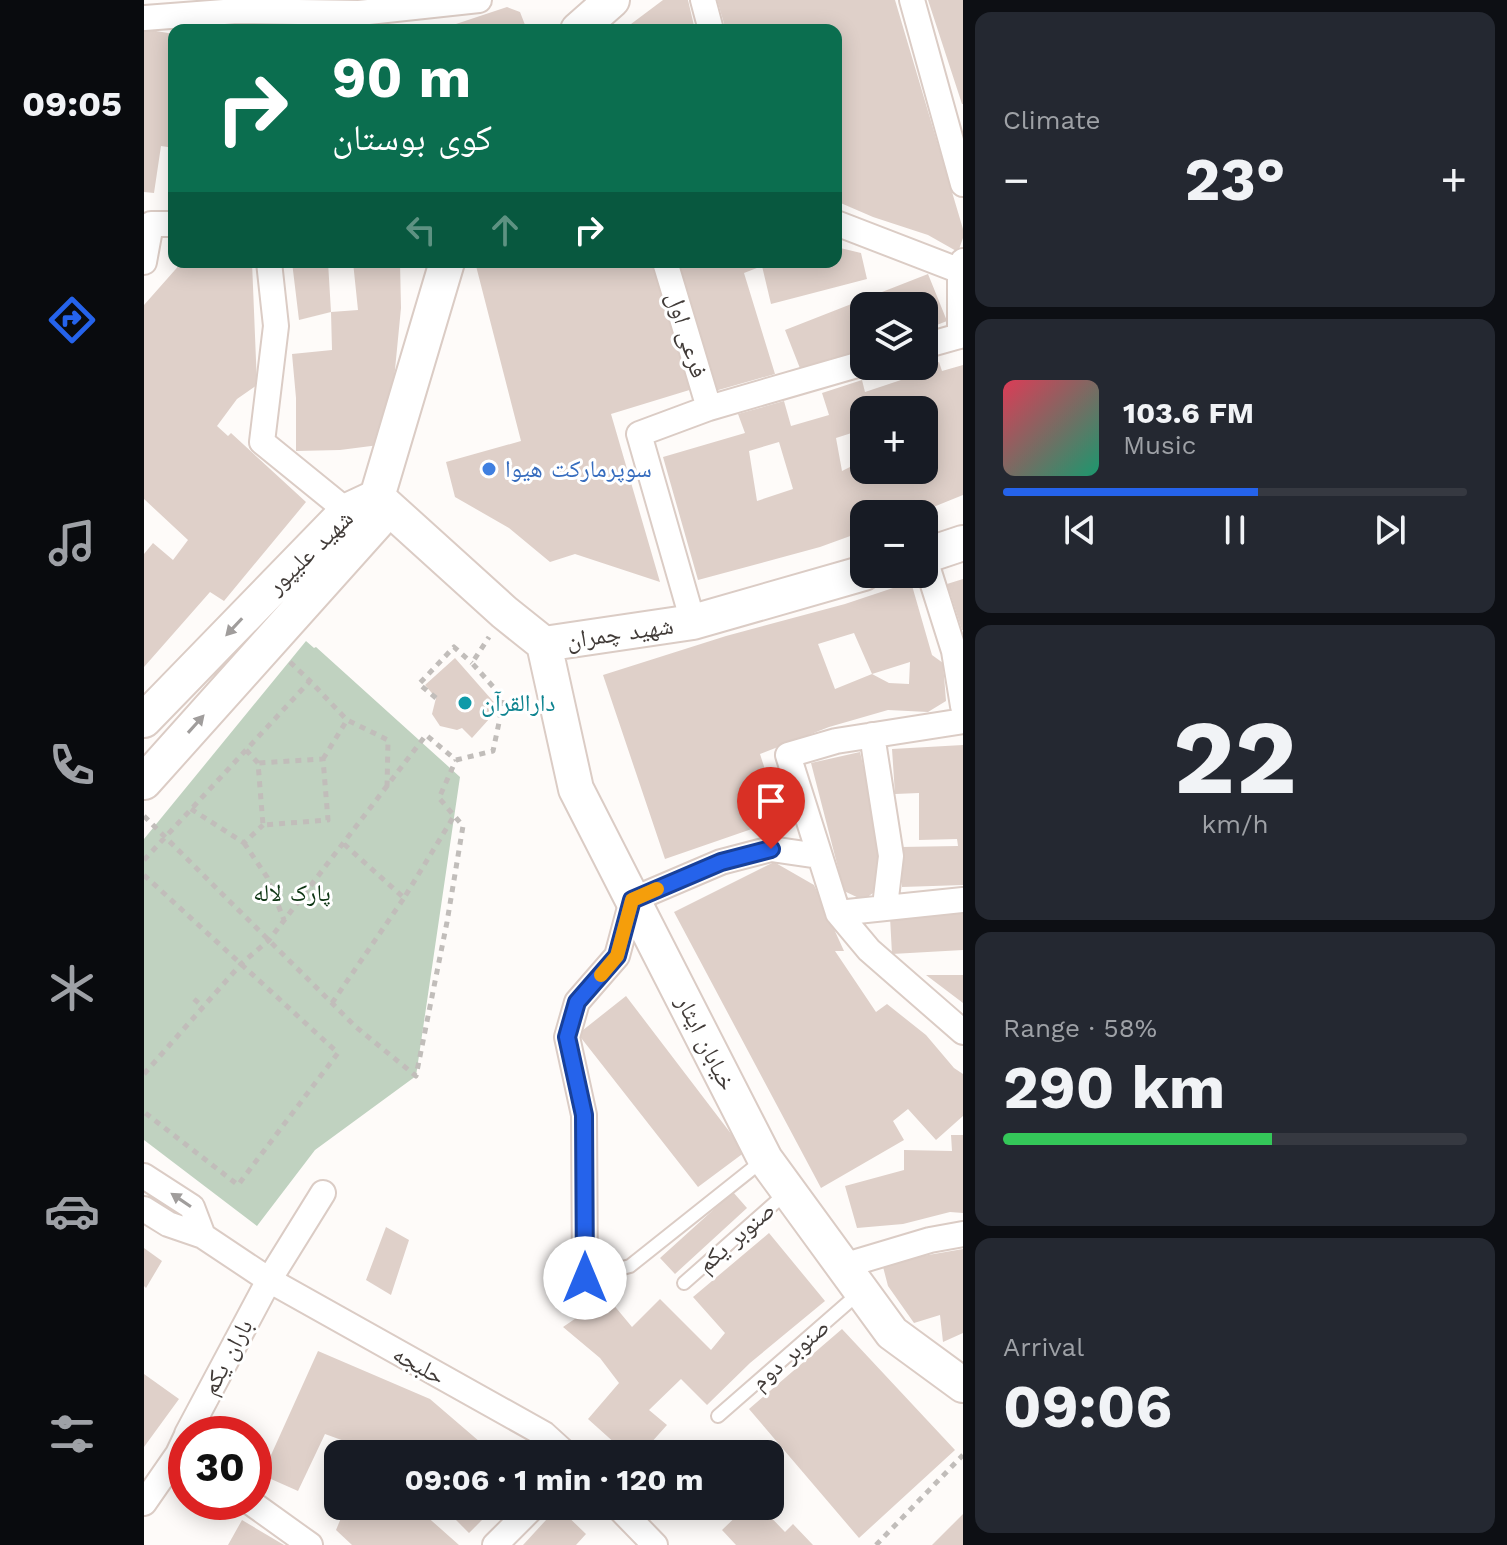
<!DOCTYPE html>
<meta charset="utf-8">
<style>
:root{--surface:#171b24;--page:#242831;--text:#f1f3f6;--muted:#9ea1a6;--line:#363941;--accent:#2563eb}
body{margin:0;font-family:"Work Sans","Noto Naskh Arabic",sans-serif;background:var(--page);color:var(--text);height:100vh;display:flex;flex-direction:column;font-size:30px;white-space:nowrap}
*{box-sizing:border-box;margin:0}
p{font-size:26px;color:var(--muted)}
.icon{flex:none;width:44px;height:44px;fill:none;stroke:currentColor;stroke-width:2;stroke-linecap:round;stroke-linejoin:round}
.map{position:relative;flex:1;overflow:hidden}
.panel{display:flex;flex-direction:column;gap:12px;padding:12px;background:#0d0f14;width:544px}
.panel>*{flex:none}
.banner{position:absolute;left:24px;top:24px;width:674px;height:244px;border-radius:16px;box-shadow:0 4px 20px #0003;background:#0b6e4f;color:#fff;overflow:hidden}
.tools{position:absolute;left:706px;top:292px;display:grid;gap:16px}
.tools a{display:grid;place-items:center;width:88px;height:88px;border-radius:16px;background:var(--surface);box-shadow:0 4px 20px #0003;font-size:40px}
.speed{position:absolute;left:24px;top:1416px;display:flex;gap:16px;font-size:40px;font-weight:700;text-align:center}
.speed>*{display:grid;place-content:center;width:104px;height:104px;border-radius:50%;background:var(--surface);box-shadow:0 4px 20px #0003;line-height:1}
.speed .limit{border:12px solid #d22;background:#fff;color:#111}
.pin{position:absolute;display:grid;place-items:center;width:68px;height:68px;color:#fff;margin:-82px -34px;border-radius:50% 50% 50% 0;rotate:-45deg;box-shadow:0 0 8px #0007}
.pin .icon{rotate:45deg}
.me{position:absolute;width:88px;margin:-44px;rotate:0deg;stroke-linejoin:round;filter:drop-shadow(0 0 6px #0008)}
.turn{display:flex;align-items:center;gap:28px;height:168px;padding:0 32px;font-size:36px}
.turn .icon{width:104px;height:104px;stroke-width:2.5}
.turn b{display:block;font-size:56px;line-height:68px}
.lanes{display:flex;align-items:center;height:76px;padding:0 32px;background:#0003;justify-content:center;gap:40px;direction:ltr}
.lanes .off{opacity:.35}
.big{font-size:60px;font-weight:700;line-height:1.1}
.panel .widget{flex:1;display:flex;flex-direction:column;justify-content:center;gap:12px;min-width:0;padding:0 28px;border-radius:16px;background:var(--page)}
.panel .dial{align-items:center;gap:0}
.dial b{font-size:104px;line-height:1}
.song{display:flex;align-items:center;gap:24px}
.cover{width:96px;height:96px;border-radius:12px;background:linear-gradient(135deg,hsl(350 70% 55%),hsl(160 70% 35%))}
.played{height:8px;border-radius:4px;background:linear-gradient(90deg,var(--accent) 55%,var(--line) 55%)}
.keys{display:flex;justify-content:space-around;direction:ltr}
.heat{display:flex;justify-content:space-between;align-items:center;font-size:44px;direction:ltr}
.charge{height:12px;border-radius:6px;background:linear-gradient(90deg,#34c759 58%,var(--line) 0)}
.trip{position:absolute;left:180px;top:1440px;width:460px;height:80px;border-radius:16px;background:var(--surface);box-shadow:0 4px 20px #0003;font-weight:700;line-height:80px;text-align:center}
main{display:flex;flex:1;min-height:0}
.tabs{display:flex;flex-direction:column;width:144px;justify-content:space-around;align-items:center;background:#090b0e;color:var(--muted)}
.tabs .icon{width:56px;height:56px}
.tabs .selected{color:var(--accent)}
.tabs b{font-size:36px;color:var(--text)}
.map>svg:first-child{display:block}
.green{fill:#c0d2c0}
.building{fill:#dfd0c9;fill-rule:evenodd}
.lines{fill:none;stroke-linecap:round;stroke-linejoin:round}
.lane-casing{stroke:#dbccc5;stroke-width:16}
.street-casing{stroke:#dbccc5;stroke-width:28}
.secondary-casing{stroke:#dbccc5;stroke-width:38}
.path{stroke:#c1bdba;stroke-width:5;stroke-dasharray:6 6;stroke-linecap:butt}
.lane{stroke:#fff;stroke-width:12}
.street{stroke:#fff;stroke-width:24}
.secondary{stroke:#fff;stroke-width:34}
.oneway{fill:#a09d9c}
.route-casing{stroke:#184099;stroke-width:20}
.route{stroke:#2563eb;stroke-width:14}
.slow{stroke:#f59e0b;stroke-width:14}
.shop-dot{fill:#3f7fe0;stroke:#fff;stroke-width:3}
.culture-dot{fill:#0f9aa8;stroke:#fff;stroke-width:3}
.labels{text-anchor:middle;stroke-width:6;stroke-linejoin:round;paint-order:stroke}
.street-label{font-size:24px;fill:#413b38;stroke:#fff}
.shop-label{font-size:24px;fill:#366cbe;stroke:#fff;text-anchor:start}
.culture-label{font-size:24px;fill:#0d838f;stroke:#fff;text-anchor:start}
.park-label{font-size:24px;fill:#0e3614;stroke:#fff}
</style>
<main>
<nav class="tabs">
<b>09:05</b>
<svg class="icon selected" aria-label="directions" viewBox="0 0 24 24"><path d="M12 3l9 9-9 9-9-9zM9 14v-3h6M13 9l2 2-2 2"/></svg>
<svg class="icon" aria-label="music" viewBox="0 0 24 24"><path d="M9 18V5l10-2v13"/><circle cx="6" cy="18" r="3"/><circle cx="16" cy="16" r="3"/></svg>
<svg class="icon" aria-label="phone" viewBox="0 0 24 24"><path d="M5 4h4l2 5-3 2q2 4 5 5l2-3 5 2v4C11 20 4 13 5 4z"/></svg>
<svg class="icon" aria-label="climate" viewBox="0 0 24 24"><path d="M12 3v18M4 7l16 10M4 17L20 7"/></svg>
<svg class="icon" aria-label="car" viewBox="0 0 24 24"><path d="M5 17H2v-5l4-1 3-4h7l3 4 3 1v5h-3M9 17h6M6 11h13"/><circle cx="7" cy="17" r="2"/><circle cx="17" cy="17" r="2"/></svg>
<svg class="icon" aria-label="filters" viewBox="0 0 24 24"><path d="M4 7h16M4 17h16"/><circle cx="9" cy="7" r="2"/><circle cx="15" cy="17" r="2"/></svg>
</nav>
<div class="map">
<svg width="819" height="1545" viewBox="0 0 819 1545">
<rect width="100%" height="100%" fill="#fefbf9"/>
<path class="green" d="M162,641L170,648L172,647L316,777L272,1076L171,1150L113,1226L0,1140V839Z"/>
<path class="building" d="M519,0H544L551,30H479Z
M573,0H751L819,229V238L814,252L784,235L729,217L692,201V30H582Z
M784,0H819V104H818Z
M363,7L376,12L383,30H294Z
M0,29L30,34V148L17,146L10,193L0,192Z
M692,247L717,253L723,279L627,304L618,266L600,273L631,374L571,391L533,262H692Z
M38,262H108L113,385L93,399L73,426L84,436L87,433L162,502L80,601L66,592L0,667V554L9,543L29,560L44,540L0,499V305Z
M148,262H184L187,312L155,320Z
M209,262H256L257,308L249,390L235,445L196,450L152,451V398L148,354L188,350L187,312L214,310Z
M331,262H513L552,388L467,414L516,582L431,554L406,562L365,528L311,497L302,462L377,441Z
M784,274L803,321L780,330V306H720V352L659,376L641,330Z
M795,362L798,371L819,365V495L772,514H720V531L676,547L554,580L519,457L601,433L594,414L640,401L647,426L685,415L678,393L718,380L721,392L760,379L758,374ZM720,410H780V470H720V460L698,471L692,438L720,429ZM635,442L649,489L613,501L605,451Z
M819,579V630H818L803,584Z
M767,582L788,655L799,663L802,701L784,712L744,710L685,727L616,754L637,819L521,859L459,675L582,636L701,604ZM710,633L728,674L691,689L674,644ZM766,662L765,684L745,683L728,674Z
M311,658L355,708L328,738L318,728L313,730L296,726L288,714L292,698L281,685Z
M819,745V885L758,887L757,847L814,846L813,839L775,840V793L751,794L748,749Z
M716,752L740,856L732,891L719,900L700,891L667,763Z
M630,862L670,885L700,951H691L732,1012L743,1004L782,1035L810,1068L819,1074V1116L792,1140L764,1109L749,1121L760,1140L677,1188L530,912Z
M819,913V950L748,954L746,917Z
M782,975H819V1003Z
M482,996L601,1152L554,1187L434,1034Z
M807,1135H819V1213L806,1212L759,1224L713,1228L701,1186L760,1170V1150L808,1151Z
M589,1192L603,1208L531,1274L516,1258Z
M242,1227L265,1240L247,1295L222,1280Z
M625,1233L681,1301L606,1363L563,1405L537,1379L505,1410L523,1425L497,1454H483L444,1419L475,1383L456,1358L419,1327L463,1297L488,1327L516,1299L567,1350L581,1333L549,1297Z
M0,1248L18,1261L2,1288L0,1286Z
M819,1249V1333L799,1342L796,1315L770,1323L744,1286L738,1263Z
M698,1329L811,1450L715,1538L605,1409Z
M174,1351L286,1399L350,1454H236L181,1434L154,1491L118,1475Z
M0,1374L35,1399L0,1447Z
M202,1506H271L315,1545H208L192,1530Z
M298,1506H352L325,1533Z
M603,1506H616L641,1532L649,1524L669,1545H592L578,1530Z
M414,1507L442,1534L432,1545H379Z
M819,1514V1545H788Z
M98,1520L140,1545H84Z"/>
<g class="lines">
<g class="lane-casing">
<path id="lane" d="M441,1278L486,1266L618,1161
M540,1283L642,1193
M574,1416L715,1293"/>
</g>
<g class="street-casing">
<path id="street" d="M559,0L567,30
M768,0L819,184
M0,18L93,11L215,13L335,0
M692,223L819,272
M0,262L7,224H30
M125,262L132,326L118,442L203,511
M521,262L565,408
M816,336V271L819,261
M780,346L819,335
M780,556L810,651L819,706
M549,622L495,434L565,408L720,363
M819,721L692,741L644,755L694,913L725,950L819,1032
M728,735L747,856L741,906
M694,913L819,900
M0,1176L48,1207L59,1236L125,1280L400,1434L422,1454
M0,1209L24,1224L59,1236
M699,1266L786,1240L819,1234
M441,1278L440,1115L423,1037L433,1002L473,956L488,900L577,862L627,849L675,856
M43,1434L125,1280L179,1193
M106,1502L166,1545
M0,1503L34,1454L42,1437
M473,1506L511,1545
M351,1545L390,1506"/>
</g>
<g class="secondary-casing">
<path id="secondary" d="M434,30L468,0
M233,497L360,612L400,644L549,622L720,573
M780,556L819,543
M400,644L432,789L621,1159L748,1333L819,1385
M0,720L203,511L233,497
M0,782L233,522V497L303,262"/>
</g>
<path class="path" d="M146,662L166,681
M292,698L275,684L310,647L328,663
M102,750L114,763L119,825L184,820L179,759L114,763
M179,759L203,720L244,740L243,788
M312,760L349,751L360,699L328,663L345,637
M47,809L100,843L119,825
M0,816L212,1027L272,1076L303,922L319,826L295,798L312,760
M100,843L123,877L140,920
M200,844L260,898L310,816
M0,860L166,681L203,720
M0,875L194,1053L94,1185L0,1112
M50,999L59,1007
M188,1003L260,898
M0,1074L97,964L125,940L282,735L312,760
M732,1545L819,1455"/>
<use href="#lane" class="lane"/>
<use href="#street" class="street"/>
<use href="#secondary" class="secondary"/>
</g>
<defs><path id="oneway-solid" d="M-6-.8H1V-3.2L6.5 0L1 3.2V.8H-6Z" transform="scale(2)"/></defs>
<g class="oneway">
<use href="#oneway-solid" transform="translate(90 627) rotate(133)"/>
<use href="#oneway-solid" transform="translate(52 724) rotate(-48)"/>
<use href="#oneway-solid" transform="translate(37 1200) rotate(-146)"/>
</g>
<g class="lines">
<g class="route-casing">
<path id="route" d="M441,1278L440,1115L423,1037L433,1002L473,956L488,900L577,862L627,849"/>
</g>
<use href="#route" class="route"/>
<path class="slow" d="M457,975L473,956L488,900L513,889"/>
</g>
<circle class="shop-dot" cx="345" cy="469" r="8"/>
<circle class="culture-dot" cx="321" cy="703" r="8"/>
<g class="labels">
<g class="street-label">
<text transform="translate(543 335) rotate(73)" y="8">فرعی اول</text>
<text transform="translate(166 552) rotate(-44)" y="8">شهید علیپور</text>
<text transform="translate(476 633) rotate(-8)" y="8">شهید چمران</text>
<text transform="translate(562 1043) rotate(63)" y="8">خیابان ایثار</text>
<text transform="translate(592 1237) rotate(-41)" y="8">صنوبر یکم</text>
<text transform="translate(646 1354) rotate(-41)" y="8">صنوبر دوم</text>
<text transform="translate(83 1357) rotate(-62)" y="8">باران یکم</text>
<text transform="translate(275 1365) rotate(29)" y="8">حلبجه</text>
</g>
<g class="shop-label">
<text x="361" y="477">سوپرمارکت هیوا</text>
</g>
<g class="culture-label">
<text x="337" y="711">دارالقرآن</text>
</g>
<g class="park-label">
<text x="148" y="901">پارک لاله</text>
</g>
</g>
</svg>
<div class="tools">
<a><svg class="icon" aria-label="layers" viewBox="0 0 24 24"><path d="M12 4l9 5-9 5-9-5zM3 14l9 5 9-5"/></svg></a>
<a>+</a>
<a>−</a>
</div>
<div class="speed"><div class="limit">30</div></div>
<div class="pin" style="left:627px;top:849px;background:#d93025"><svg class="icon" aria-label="arrive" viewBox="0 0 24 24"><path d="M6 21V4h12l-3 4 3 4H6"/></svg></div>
<svg class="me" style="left:441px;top:1278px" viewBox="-20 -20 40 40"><circle r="19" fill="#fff"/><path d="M0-13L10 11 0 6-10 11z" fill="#2563eb"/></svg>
<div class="trip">09:06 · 1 min · 120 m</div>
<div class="banner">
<div class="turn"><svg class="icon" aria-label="right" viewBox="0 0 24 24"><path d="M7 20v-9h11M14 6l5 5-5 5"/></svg><div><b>90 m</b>کوی بوستان</div></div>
<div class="lanes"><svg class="icon off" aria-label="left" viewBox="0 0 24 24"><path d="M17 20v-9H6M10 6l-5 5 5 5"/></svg><svg class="icon off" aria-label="ahead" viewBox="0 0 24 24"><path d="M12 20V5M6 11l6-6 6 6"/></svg><svg class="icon" aria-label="right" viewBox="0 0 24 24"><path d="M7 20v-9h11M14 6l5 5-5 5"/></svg></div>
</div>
</div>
<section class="panel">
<div class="widget"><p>Climate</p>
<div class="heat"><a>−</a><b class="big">23°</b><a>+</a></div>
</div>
<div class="widget">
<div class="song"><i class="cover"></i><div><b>103.6 FM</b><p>Music</p></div></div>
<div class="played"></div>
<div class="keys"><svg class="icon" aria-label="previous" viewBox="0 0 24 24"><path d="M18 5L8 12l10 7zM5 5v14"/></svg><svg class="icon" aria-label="pause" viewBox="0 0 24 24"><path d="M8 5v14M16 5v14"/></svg><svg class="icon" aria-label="next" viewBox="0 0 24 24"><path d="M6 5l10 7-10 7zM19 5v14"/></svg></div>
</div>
<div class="widget dial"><b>22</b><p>km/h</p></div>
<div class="widget"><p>Range · 58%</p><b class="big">290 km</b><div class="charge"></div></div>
<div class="widget"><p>Arrival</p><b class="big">09:06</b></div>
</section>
</main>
